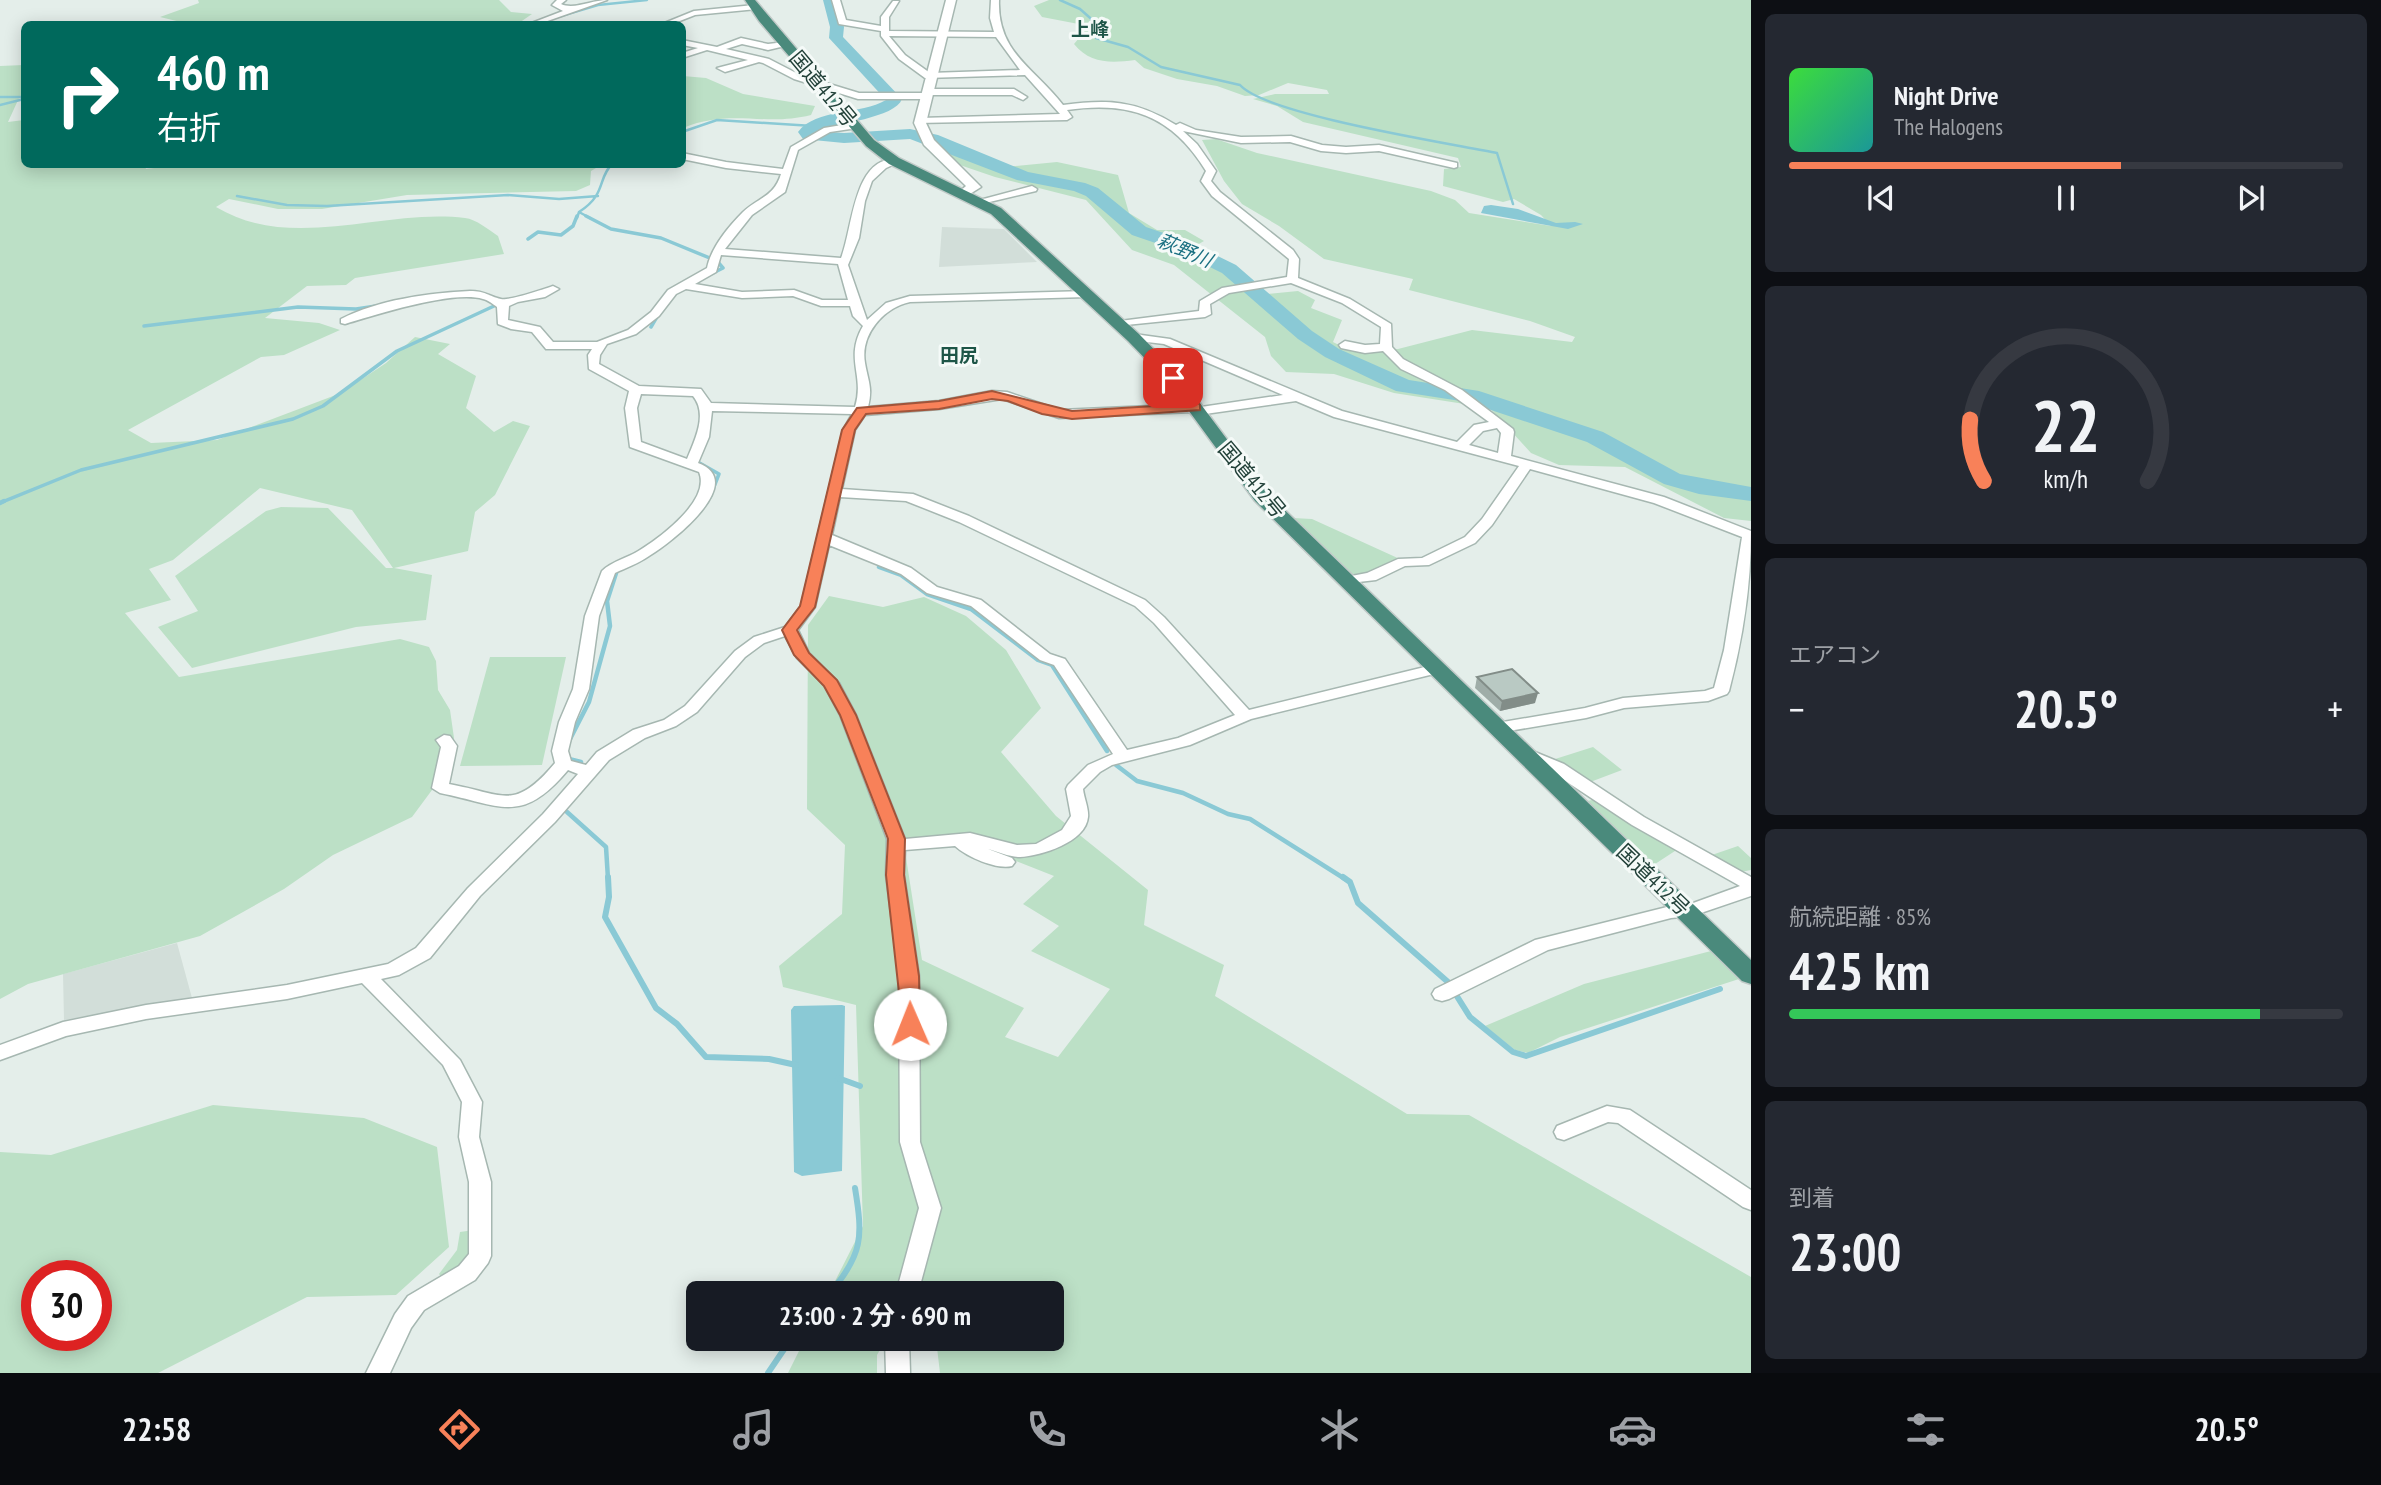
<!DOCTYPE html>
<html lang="ja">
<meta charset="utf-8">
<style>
:root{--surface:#171b24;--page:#242831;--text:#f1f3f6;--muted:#9ea1a6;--line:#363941;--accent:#f88159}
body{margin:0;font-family:"PT Sans Narrow","Noto Sans JP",sans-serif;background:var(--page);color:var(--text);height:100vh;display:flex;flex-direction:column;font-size:26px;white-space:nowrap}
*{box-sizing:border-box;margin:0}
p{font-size:23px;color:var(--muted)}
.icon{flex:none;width:38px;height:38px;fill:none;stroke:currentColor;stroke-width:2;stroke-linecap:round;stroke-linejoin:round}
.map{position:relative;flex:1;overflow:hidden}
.sheet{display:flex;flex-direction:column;gap:14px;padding:14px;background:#0d0f14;width:630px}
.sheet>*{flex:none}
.hud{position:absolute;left:21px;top:21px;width:665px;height:147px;border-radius:10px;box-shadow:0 4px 18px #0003;background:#00695c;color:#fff;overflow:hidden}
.speed{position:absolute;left:21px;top:1260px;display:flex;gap:14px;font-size:35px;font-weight:700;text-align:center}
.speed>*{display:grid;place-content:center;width:91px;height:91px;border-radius:50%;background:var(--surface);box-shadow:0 4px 18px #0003;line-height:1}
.speed .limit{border:10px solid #d22;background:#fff;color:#111}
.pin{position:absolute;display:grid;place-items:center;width:60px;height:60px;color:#fff;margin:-30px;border-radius:14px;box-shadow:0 4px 10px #0006}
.me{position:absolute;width:77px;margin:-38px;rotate:359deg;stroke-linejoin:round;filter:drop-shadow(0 0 5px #0008)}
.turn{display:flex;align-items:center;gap:24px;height:147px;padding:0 21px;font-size:32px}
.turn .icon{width:91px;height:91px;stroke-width:2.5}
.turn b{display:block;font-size:49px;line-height:60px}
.big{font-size:52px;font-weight:700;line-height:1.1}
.sheet .card{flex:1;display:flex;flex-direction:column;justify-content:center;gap:10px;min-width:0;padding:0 24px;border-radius:10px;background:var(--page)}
.sheet .dial{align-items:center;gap:0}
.dial svg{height:182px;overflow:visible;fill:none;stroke:var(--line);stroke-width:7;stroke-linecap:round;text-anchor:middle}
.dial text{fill:var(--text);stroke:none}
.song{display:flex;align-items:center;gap:21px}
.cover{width:84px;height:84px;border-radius:10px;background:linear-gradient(135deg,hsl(120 70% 55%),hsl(180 70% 35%))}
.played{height:7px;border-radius:4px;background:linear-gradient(90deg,var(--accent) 60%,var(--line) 60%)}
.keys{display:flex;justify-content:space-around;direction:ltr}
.heat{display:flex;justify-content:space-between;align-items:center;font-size:38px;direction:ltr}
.charge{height:10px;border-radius:5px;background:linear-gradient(90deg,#34c759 85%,var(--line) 0)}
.trip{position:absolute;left:686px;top:1281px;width:378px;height:70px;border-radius:10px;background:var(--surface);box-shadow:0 4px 18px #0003;font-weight:700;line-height:70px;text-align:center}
.dock{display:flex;height:112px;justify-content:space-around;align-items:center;background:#090b0e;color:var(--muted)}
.dock .icon{width:49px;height:49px}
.dock .current{color:var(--accent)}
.dock b{font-size:32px;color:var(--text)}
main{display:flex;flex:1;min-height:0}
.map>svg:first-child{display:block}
.built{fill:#d2ded9}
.green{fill:#bce0c6;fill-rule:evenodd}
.water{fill:#8ac9d5}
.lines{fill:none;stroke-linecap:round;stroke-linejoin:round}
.stream-far3{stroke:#8ac9d5;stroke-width:2.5}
.stream-far2{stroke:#8ac9d5;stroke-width:3.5}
.stream-far1{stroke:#8ac9d5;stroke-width:4.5}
.stream{stroke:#8ac9d5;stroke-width:6}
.river{fill:#8ac9d5;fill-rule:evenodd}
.minor-casing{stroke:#a6b7b1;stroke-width:3}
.tertiary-casing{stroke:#a6b7b1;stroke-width:3}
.trunk-casing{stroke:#c1cac8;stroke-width:3}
.minor{fill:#fff;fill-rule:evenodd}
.tertiary{fill:#fff;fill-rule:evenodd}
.trunk{fill:#4a8a7c;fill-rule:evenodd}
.wall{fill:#9fada8}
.shaded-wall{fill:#828d88}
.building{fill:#b9c9c3;stroke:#828d88;stroke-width:2}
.route{fill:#f88159;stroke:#a1543a;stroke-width:2}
.labels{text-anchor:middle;stroke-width:6;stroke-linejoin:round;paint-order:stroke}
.far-neighbourhood-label{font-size:19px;font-weight:bold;fill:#1d5547;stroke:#f5faf8}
.far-water-label{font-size:19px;font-style:italic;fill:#196f81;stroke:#f5faf8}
.street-label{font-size:21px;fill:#224139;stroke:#f5faf8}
</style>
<main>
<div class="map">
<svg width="1751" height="1373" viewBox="0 0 1751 1373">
<rect width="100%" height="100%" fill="#e4eeea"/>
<path class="built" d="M942,227L1004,229L1037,262L939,267Z
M177,943L192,998L64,1020L63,974Z"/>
<path class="green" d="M198,0H499L511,12L532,14L519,23L509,24H189L160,17L199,3Z
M1049,0H1751V521L1724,518L1625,467L1559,465L1531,453L1490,408L1394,393L1334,374L1286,372L1271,356L1265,337L1174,265L1132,250L1086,200L995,177L957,164L947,152L1006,167L1057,162L1118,175L1129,213L1157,230H1185L1204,241L1197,245L1211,264L1268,294L1298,291L1315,300L1311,308L1342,320L1333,342L1353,352L1398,349L1472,330L1572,342L1575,337L1530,321L1409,290L1413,279L1324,259L1279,226L1242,204L1224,181L1202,140L1216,139L1257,153L1431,191L1455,200L1469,213L1551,226L1541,215L1514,199L1503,202L1443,186L1444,169L1461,167L1458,158L1303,122L1277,106L1253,99L1275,94H1329L1327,90L1288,83L1259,95L1245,96L1217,86L1177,79L1144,68L1135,60C1111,63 1090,64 1074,44L1089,26L1042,17L1034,6Z
M24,65V97L19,98L8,122L24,120V164H144L146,169L186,164L601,165L591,171L590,185L576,191L407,195L322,209H278L229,199L216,207C293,253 383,208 465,218C476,219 489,230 498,236L504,254L355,278L346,285L307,286L265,318L319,323L340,330L284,355L261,357L128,430L151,443L217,440L341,393L386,363L415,337L450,344L438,354L476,376L466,408L494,432L513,421L530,426L495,495L475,512L468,551L394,568L432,575L426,620L356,627L192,668L158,627L198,611L175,576L266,511L281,507L328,508L386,568H393L352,510L260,488L173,560L149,569L171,600L125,613L179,677L400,639L429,647L436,661L438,690L450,710L454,738L432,790L412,817L333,855L284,889L200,936L28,984L0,999V66Z
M683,76L706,78L743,94L815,106L811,115C764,127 731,108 683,128Z
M1293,518L1312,519L1402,560L1369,575L1354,576Z
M829,596L883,607L924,597L966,616L1006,650L1041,708L1001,752L1056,816L1148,890L1144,925L1224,965L1215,996L1407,1114L1469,1115L1751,1277V1373H940L936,1339H1052V1293H829L863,1226L856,1005L783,987L779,966L842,914L845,845L807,809L808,625ZM971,843L1054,876L1023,904L1059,926L1031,951L1110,989L1058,1057L1005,1037L1024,1008L922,960L905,851Z
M490,657H566L542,765L460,766Z
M1593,747L1622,770L1585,784L1552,760Z
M1597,799L1678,849L1652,866L1587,801Z
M1738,846L1751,858V870L1735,873L1706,857Z
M1711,951L1739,979L1560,1037L1528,1053L1515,1050L1485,1026L1584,984Z
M213,1105L364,1118L437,1147L449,1247L396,1295L307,1297L158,1373H0V1152L51,1155ZM37,1276H96V1335H37Z
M474,1230L472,1258L443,1279L439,1274L457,1250L460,1232Z
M805,1339H886L877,1355V1373H788Z"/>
<path class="water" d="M1491,205L1518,209L1556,223L1575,222L1583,224L1568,229L1481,213L1484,206Z
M842,1005L845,1006L842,1171L802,1176L794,1172L791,1010L794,1006Z"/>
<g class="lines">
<path class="stream-far3" d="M1060,0L1080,9L1097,24L1096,38L1128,47L1161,67L1240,85C1267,115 1448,143 1497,153L1513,204
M534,24L598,5L647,0
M0,97H24
M0,105L24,99
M682,132L717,120L813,126
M237,196L287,205L327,206L508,195L559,199L598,196
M577,218L579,212
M590,218L579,212C607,194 597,179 612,164"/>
<path class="stream-far2" d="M586,216L611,229L661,238L717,261L723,268L701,279
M528,239L538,232L561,235L573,226L577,216
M144,326L298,307L356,309L376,306
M651,327L658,315
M696,461L719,474L710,497
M0,503L81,470L293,419L323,406L397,351L494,306"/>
<path class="stream-far1" d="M0,503L4,501
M879,567L901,575L927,594L971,609L1038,660L1052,665L1107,751
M569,741L589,702L610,626L607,601L617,570
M568,755L569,759L581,762
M1116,765L1137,781L1183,793L1228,814L1250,819L1345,879
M567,812L606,847L608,879"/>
<path class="stream" d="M608,877L609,897L605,917L656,1008L677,1024L706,1057L769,1059L796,1065
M1343,877L1350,882L1358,903L1448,982L1470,1017L1513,1052L1526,1056L1720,989
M838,1078L860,1086
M830,1293C863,1254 863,1237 855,1188
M768,1373L791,1339"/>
<path class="river" d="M823,0H837L844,27L843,37L902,99C895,118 837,123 817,131L844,133L910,129L938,135L1028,172L1085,183L1098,188L1146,227L1187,241L1236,265L1312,331L1339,349L1409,380L1479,391L1603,432L1680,474L1751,487V501L1699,494L1664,484L1587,442L1467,402L1396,391L1325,357L1298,339L1222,273L1173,249L1132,235L1086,196L1074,191L1017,180L910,139L844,143L803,139L798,132C816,108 861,115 886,100L829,38L830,27Z"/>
<g class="minor-casing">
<path id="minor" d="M557,0H566L561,4C574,10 592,0 607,0L539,24H529L563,11L552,5Z
M832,0H840L846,20L881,26V17L893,1H899L889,17V31L994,32L990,18L991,0H999C997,53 1035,68 1063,105C1108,99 1136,100 1176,125L1180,123L1196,130L1241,137L1291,136L1322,145L1346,147L1379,145L1457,163V167L1454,168L1379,151L1346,153L1321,151L1290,142L1241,143L1183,131L1197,144L1216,171L1211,181L1220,192L1293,250L1299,259L1298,278L1350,299L1391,324L1392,347L1403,359L1462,390L1513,429L1514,432L1511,456L1664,497L1751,531C1751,586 1743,638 1729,691L1727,694L1708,701L1624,708L1586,718L1497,733L1489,728L1497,723L1585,708L1623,698L1705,691L1714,688L1724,650L1742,537L1654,503L1530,469L1492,525L1475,543L1429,565L1405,566L1376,580L1341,584L1339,581L1341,578L1367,573L1398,559L1422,558L1465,537L1482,519L1519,466L1334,417L1296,401L1198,415L1192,412L1059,418L1002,399L939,409L865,415L855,430L842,489L913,494L969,516L1145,600L1164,617L1249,710L1437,664L1445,669L1442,672L1251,719L1190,745L1112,765L1100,772L1083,789C1084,798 1089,809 1088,817C1086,842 1041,856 1020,857C1010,857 998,852 988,849L1012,858L1015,862L1012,866C997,870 967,857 955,846L905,850L904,875L919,976L920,1142L941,1208L918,1293H896L919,1208L900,1142L899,976L886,875L887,839L840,715L824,685L797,658L785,636L764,643L745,657L697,712L676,726L645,738L609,760L555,822L480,896L430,958L399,975L381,979L460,1060L482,1102L479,1137L491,1182V1256L488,1263L475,1280L424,1310L411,1328L390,1373H366L395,1314L408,1296L459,1266L469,1254V1182L459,1137L462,1102L443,1065L362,983L287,999L146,1019L66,1036L0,1060V1045L63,1022L146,1005L287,985L388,964L416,948L468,888L543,814L578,774L568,770C521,826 501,805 440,793L432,788L441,747L436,740L444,735L450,736L457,746L449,784C504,794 514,812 555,763L552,751L559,722L573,689L585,616L602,571C612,561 628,558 640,550C661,537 711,500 699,472L630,447L625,408L629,391L589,369L588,355L592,349H546L532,332L511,329L498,324L497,307C493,304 488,300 483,299C452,290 376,315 345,324L341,323V319C378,300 428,293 470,291C486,291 488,296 501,299C509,301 544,289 553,286L559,289L545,297L518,302L509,306L508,320L540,327L553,342H597L628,330L651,312L668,290L707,268C711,248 728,227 743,212C759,197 774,197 781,174L726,168L682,159V153L726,162L783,169L791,147L824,128L854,123L857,124V128L830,132L798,150L785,192L752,215L725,249L841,258C853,229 853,156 897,159V163L886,168L872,181L865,201L859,238L848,265L867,320L886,303L910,296L1087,291L1093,294L1087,297L910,302C883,308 860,335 865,363C868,381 873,388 868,407L939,401L992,391L1007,392L1060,410L1196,404L1201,407L1283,395L1164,344L1130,340L1128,338L1134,334L1170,339L1342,411L1457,442L1474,425L1489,422L1445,390L1401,369L1383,351L1365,353L1341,348L1339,345L1345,341L1365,345L1380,344L1381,327L1342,303L1291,283L1229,293L1210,304L1211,314L1205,317L1116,326V322L1120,321L1199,311L1200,301L1222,288L1287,277L1289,259L1212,196L1201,181L1206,171C1172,115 1129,101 1067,110L1072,117L1067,120L917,123V119L920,118L1060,114L1025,75L925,78L899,59L881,36V31L839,24ZM889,36L996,37L1020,70L930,73L905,55ZM721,255L838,264L848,300H822L794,290L742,292L695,284L716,272ZM686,289L742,298L793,296L821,306H850L853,316L863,326C844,359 865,375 855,407L711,403L701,389L639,386L599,364L600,355L607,344L636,334L659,316L676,294ZM641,394L693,396C708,414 695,440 687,459L641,442L637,408ZM712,411L852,414L843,430L801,606L785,627L754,637L735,651L685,706L664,720L633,730L597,752L586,765L571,761L568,751L575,722L589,689L599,616L615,573C626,568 639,563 649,556C671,543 749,482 698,463L709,437ZM1497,428L1501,433L1498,453L1469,445L1483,431ZM840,497L906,501L959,522L1135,606L1154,623L1235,715L1178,738L1127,750L1065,659L1050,654L981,600L937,587L911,568L832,535ZM829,545L901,574L927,593L971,606L1040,660L1054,665L1113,754L1088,765L1068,785L1066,789L1071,816L1062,830L1036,844L1017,845L970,833L905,839L856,715L839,683L809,653L798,630L815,607Z
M754,5L757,9L695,15L672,24H662L694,11Z
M741,38L768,44L785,42L789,45L768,50L742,44L726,49L769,59L800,75L859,93H924L928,89H1014L1027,97L1023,100L1012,95H931L927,99H858L794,79L763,63L759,62L725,72L717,68L748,60L707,50L682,58V53L698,48L682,45V40L717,47Z
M1032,186L1037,189L1036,191L981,204L976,201Z
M1530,750L1564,764L1644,817L1751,877V896L1692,916L1671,918L1548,950L1449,999L1442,1001L1435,999L1432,994L1435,989L1535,940L1671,906H1685L1740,886L1632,825L1552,772L1524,759L1522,755L1524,751Z
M1607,1106L1630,1110L1751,1190V1210L1743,1207L1618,1123L1608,1122L1564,1140L1557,1138L1554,1132L1557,1126Z
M885,1339H909L910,1373H886Z"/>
</g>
<g class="tertiary-casing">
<path id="tertiary" d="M946,0H956L926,123L934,140L981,187L965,197L958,193L966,186L924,145L914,123Z"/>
</g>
<g class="trunk-casing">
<path id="trunk" d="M745,0H755L874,140L899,158L1001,208L1140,335L1179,375L1267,493L1751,960V984L1742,981L1255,501L1167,381L1128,341L991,214L889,164L866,146L759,21Z"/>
</g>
<use href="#minor" class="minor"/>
<use href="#tertiary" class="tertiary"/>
<use href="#trunk" class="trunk"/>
</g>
<path class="wall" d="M1477,677L1535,703L1500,711L1475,688Z"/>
<path class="shaded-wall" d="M1538,693L1535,703L1500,711L1502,701Z"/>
<path class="building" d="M1512,669L1538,693L1502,701L1477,677Z"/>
<path class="route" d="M1173,374L1177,376L1200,405V410L1072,419L1042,414L1008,401L992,399L939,409L866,414L855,430L815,607L797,630L809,653L837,680L856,715L905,839L904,875L919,976L920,1024L917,1029H903L886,875L888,839L840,715L824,686L794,655L782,630L800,606L842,430L857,408L939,401L992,391L1072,411L1187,404L1167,378Z"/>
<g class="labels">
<g class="far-neighbourhood-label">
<text x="1090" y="36">上峰</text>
<text x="959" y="362">田尻</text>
</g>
<g class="far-water-label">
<text transform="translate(1185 250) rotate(23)" y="7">萩野川</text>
</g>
<g class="street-label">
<text transform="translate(823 89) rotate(50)" y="7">国道412号</text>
<text transform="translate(1252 480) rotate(50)" y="7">国道412号</text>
<text transform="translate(1653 880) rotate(44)" y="7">国道412号</text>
</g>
</g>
</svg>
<div class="speed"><div class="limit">30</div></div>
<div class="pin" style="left:1173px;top:378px;background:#d93025"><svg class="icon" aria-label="arrive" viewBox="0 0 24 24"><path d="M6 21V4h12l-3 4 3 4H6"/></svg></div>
<svg class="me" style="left:910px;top:1024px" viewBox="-20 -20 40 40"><circle r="19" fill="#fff"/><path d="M0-13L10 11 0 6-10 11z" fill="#f88159"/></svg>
<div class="trip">23:00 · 2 分 · 690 m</div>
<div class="hud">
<div class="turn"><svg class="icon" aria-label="right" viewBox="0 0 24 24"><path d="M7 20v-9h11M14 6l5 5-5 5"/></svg><div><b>460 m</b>右折</div></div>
</div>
</div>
<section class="sheet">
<div class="card">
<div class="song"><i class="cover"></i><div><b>Night Drive</b><p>The Halogens</p></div></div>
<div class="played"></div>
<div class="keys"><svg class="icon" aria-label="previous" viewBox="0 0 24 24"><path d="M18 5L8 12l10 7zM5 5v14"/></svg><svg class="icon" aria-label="pause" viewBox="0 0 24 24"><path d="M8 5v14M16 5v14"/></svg><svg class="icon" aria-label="next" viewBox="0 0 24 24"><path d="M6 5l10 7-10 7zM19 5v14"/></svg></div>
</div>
<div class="card dial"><svg viewBox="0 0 100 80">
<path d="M14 69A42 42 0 1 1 86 69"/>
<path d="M14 69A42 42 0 0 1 8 42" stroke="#f88159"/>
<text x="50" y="56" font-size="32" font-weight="700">22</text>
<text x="50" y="72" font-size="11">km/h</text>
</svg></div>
<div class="card"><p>エアコン</p>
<div class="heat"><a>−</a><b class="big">20.5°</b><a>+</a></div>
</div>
<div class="card"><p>航続距離 · 85%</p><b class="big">425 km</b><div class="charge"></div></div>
<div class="card"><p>到着</p><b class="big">23:00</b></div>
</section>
</main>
<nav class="dock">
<b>22:58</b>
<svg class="icon current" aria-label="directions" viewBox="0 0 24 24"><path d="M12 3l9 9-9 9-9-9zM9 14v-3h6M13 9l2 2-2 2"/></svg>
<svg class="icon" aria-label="music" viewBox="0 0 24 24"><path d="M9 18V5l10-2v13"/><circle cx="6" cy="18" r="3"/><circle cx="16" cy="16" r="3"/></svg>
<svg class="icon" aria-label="phone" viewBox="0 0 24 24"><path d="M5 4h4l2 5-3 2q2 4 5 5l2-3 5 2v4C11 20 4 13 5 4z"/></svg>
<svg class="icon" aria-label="climate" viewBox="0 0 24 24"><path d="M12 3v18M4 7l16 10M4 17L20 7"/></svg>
<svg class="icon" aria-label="car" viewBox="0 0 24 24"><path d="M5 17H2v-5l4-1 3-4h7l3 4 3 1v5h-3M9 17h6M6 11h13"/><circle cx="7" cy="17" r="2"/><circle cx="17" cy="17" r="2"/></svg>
<svg class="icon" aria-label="filters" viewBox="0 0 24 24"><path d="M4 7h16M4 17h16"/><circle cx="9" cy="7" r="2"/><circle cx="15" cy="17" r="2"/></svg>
<b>20.5°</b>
</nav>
